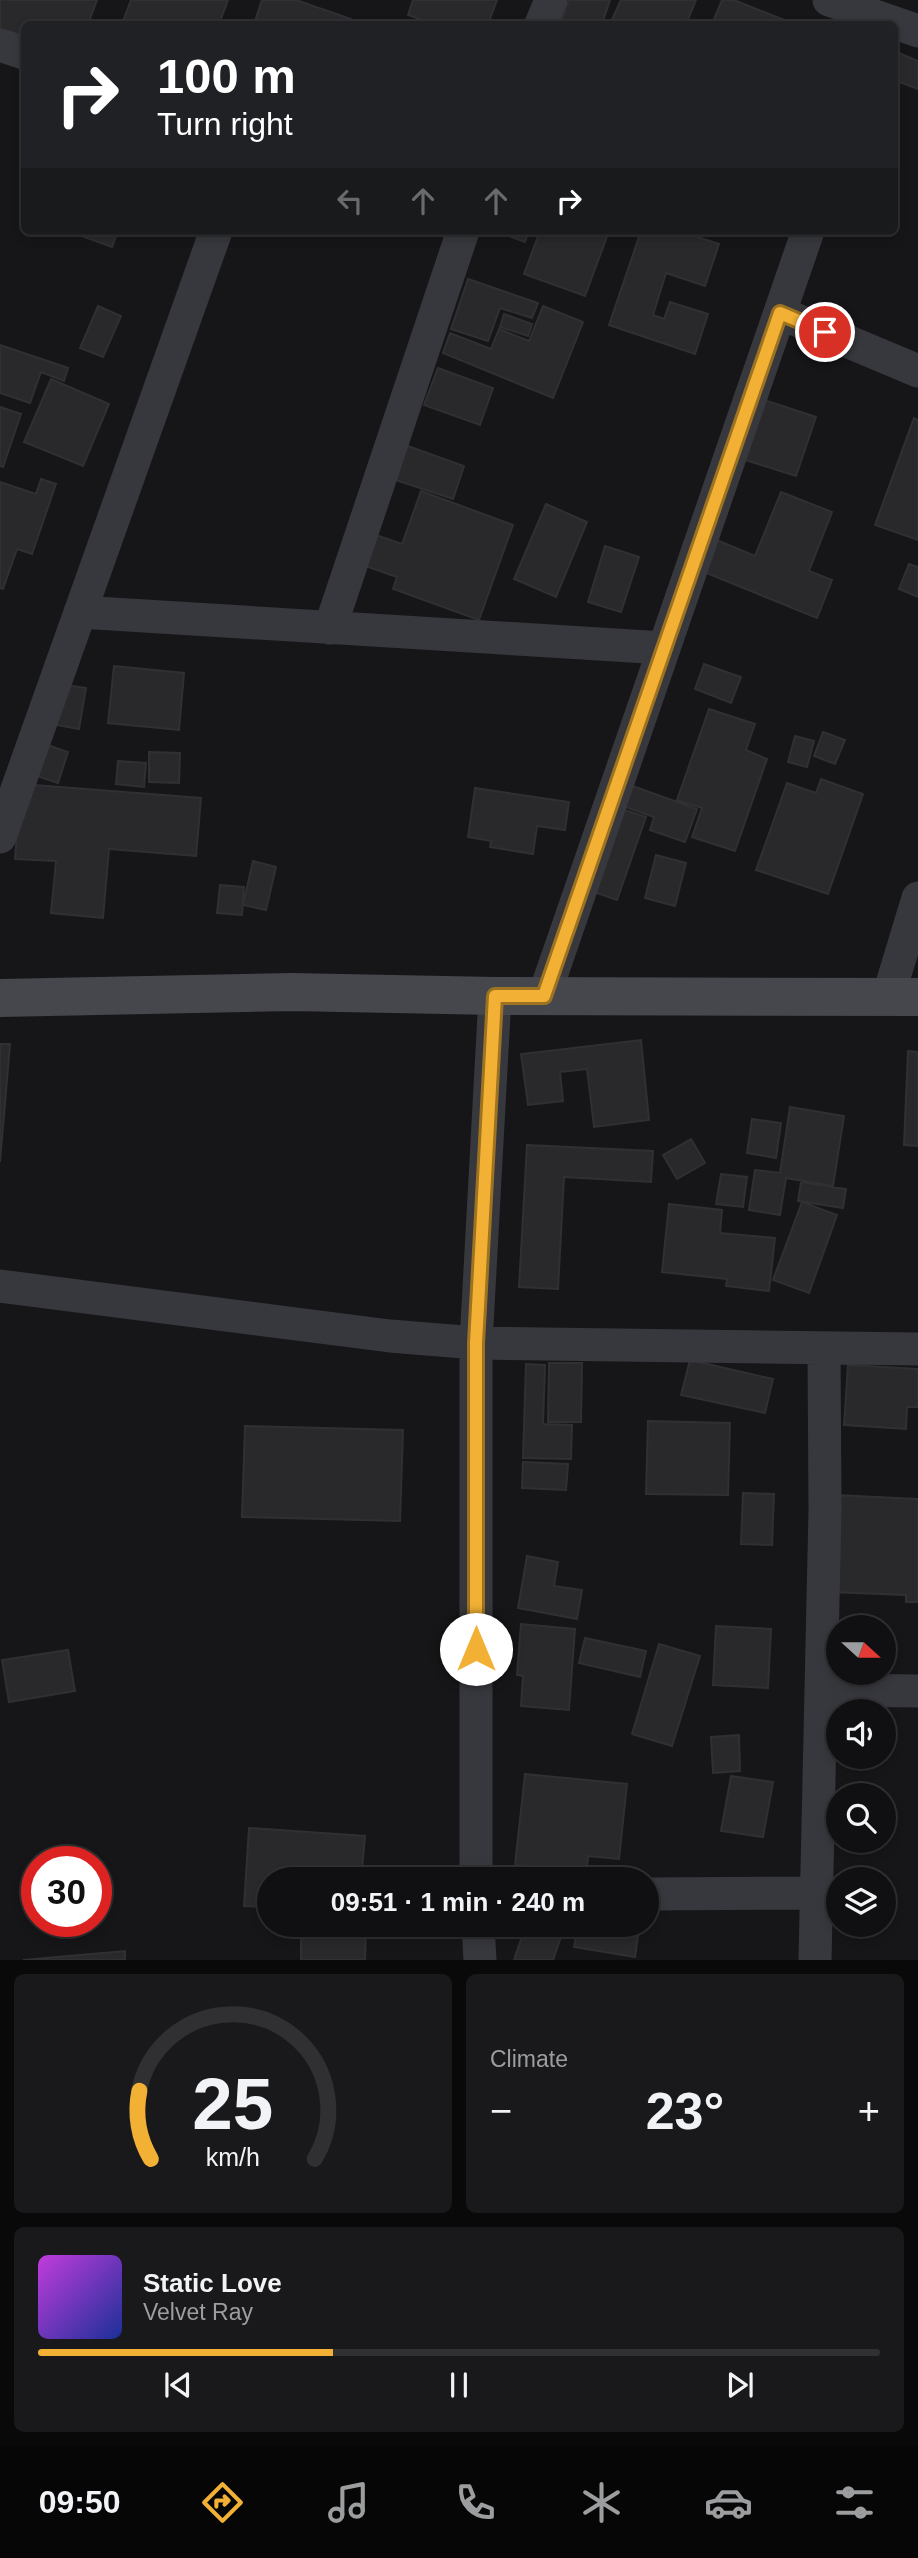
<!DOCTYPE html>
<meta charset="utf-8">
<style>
:root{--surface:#101012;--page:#19191b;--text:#f1f3f6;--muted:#9c9d9f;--line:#303032;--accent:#f2b134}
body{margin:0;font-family:Arial,sans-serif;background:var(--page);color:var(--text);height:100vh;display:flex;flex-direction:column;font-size:26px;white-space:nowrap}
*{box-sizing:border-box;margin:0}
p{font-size:23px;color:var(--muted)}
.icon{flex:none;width:38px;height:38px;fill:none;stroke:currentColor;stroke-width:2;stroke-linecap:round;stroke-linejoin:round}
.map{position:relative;height:1960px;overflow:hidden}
.details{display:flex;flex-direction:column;gap:14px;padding:14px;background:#09090a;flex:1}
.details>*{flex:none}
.top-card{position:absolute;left:21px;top:21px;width:877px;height:214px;border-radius:10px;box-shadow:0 4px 10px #0003,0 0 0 2px var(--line);background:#202124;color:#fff;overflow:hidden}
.needle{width:46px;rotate:111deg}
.fabs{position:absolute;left:826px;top:1615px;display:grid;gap:14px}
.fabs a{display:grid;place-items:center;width:70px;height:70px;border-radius:50%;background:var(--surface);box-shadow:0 4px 10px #0003,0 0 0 2px var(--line);font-size:35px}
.speed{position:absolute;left:21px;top:1846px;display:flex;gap:14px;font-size:35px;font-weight:700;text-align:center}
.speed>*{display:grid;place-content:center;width:91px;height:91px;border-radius:50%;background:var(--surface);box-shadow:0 4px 10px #0003,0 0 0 2px var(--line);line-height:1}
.speed .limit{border:10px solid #d22;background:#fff;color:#111}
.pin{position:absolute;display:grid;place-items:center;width:60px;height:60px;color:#fff;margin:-30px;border:4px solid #fff;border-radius:50%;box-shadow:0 2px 7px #0007}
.me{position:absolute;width:77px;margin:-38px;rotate:0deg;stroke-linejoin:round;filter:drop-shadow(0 0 5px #0008)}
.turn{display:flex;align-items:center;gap:24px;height:147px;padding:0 21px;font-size:32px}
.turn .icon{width:91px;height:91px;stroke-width:2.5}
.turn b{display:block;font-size:49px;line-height:60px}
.lanes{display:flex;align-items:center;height:66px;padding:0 21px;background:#0003;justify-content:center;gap:35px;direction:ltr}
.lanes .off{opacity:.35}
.big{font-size:52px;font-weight:700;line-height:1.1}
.details .tile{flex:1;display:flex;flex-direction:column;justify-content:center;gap:10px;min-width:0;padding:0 24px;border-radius:10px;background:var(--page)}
.details .dial{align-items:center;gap:0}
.dial svg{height:182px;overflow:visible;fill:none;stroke:var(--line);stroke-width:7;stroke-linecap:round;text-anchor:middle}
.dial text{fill:var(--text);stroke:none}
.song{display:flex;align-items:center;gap:21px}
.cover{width:84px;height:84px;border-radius:10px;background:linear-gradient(135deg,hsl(290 70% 55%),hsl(230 70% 35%))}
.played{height:7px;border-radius:4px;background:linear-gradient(90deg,var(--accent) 35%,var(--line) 35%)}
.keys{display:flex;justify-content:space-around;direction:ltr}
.heat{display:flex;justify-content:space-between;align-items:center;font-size:38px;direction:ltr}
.details .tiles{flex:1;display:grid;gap:14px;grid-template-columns:1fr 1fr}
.tile:last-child{grid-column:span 2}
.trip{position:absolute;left:257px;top:1867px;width:402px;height:70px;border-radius:35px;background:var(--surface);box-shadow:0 4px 10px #0003,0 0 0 2px var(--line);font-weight:700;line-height:70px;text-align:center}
.tab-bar{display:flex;height:112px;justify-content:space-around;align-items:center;background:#060607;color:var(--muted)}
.tab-bar .icon{width:49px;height:49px}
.tab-bar .active{color:var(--accent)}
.tab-bar b{font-size:32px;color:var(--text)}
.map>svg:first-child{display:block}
.building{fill:#29292c;stroke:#303034;stroke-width:2}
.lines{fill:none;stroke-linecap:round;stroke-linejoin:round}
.street{stroke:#37383d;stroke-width:33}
.secondary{stroke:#45474d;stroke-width:38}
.route-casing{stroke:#9d7322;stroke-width:18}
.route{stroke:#f2b134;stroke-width:12}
</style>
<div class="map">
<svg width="918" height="1960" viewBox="0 0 918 1960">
<rect width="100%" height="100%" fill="#161618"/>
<path class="building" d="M0,0H97L88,24H24V45L0,35Z
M131,0H228L219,24H122Z
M262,0H296L351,19L349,24H254Z
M413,0H497L488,24H433L408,15Z
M569,0H610L602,24H560Z
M621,0H696L686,24H610Z
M722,0H734L794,24H712Z
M894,51L918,61V89L894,80Z
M68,231H118L112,247Z
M495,231H529L525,242Z
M540,231H609L585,296L524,274Z
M641,231H679L719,244L705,286L666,273L653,315L664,319L670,302L708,314L695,354L609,325Z
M468,279L538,303L532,318L500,308L488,341L451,329Z
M98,306L121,316L103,357L80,348Z
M543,306L583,322L553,398L443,353L450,333L491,349L499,329L529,341Z
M504,314L532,324L528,336L500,327Z
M0,345L68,368L64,381L41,372L30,403L0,393Z
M438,368L493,388L480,425L424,405Z
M51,379L109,404L83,466L24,442Z
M758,398L816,417L796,476L739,458Z
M0,407L21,414L3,467L0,466Z
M914,418L918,420V540L875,525Z
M402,444L464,466L453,499L390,478Z
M41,479L56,484L32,554L17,549L3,589L0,588V482L36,494Z
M421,491L513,525L479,620L393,589L397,577L362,565L373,534L402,544Z
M781,492L832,512L809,571L832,580L817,618L699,570L712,538L755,556Z
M546,504L587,522L556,597L514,579Z
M605,546L639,557L621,612L588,602Z
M909,564L918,567V597L899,589Z
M704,664L741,677L731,703L695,689Z
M114,666L184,673L179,730L108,723Z
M53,683L86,688L79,729L46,723Z
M709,709L755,724L746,750L767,759L735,851L692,837L702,808L677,800Z
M823,732L845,740L835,764L814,756Z
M795,736L814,741L807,767L788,762Z
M42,743L68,752L58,783L31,774Z
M149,752L180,753L179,783L149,782Z
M118,761L146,763L144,787L116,784Z
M613,779L697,809L685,842L650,830L654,817L606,800Z
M821,779L863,794L828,894L756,870L787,783L816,793Z
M21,784L201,798L196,856L109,849L103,918L51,913L56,861L15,859Z
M475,788L569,802L565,830L537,826L533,854L490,847L491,841L468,837Z
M616,807L646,817L617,900L588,890Z
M656,855L686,863L675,906L645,898Z
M253,861L276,867L266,910L243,905Z
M220,885L244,887L242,915L217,913Z
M641,1040L649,1120L594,1127L587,1069L560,1072L563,1101L528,1105L521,1054Z
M0,1044H10L0,1162Z
M908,1051L918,1052V1146L904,1145Z
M790,1107L844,1116L833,1186L786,1178L780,1215L749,1210L755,1170L780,1173Z
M752,1119L781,1123L776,1158L747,1153Z
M691,1139L705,1163L677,1179L663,1155Z
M527,1145L653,1151L651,1182L564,1177L558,1289L519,1287Z
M721,1174L747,1177L743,1207L716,1204Z
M801,1182L846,1189L843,1208L798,1201Z
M802,1202L837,1215L809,1293L773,1280Z
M669,1204L722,1210L720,1233L775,1238L769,1291L726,1286L727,1279L662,1272Z
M690,1360L773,1379L765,1413L681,1395Z
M549,1363H582L581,1422H548Z
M526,1364L545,1365L543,1424L572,1425L571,1459L523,1458Z
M848,1365L918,1369V1407H907L906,1429L844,1425Z
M648,1421L730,1423L728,1495L646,1494Z
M245,1426L403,1430L400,1521L242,1517Z
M523,1462L568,1464L566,1490L522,1488Z
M743,1493L774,1494L772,1545L741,1544Z
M835,1495L918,1499V1602H906V1595L831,1592Z
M527,1556L558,1562L554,1586L582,1590L577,1619L518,1608Z
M521,1624L575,1629L569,1710L521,1706L523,1676L517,1675Z
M716,1626L771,1629L768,1688L713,1685Z
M585,1638L646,1651L640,1677L579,1663Z
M659,1644L700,1656L672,1746L632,1734Z
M68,1650L75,1691L9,1702L2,1660Z
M739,1735L740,1771L713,1773L711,1737Z
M525,1774L627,1784L619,1859L588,1856L586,1880H537L538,1867L515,1865Z
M731,1776L773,1782L763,1837L721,1831Z
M249,1828L365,1836L361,1880H270V1907L244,1906Z
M301,1925H366L365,1960H301Z
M526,1925H548L563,1931L553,1960H514Z
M578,1925L639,1929L635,1957L574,1947Z
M125,1951V1960H23Z"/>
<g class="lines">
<path class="street" d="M829,0L918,31
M541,24L551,0
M0,45L24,53
M780,313L918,371
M80,612L664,648
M330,628L463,231
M0,837L216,231
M544,996L808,231
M888,997L918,898
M0,1286L390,1336L476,1343L918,1349
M823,1690L918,1691
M476,1880V1343L495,996
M648,1894L818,1893
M478,1925L480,1960
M815,1960L825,1510L824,1349"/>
<path class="secondary" d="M0,998L291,992L495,996L918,997"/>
</g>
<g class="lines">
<g class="route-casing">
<path id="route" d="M476,1649V1343L495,996H544L780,313L825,332"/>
</g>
<use href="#route" class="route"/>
</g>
</svg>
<div class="fabs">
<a><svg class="needle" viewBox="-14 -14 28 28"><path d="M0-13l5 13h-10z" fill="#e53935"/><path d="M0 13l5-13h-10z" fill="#9c9d9f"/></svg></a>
<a><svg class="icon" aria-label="sound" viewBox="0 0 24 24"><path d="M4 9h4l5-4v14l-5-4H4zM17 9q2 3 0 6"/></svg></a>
<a><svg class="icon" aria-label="search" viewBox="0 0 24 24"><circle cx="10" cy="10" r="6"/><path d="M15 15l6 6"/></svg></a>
<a><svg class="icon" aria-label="layers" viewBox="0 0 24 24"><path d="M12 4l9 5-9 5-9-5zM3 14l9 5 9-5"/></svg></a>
</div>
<div class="speed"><div class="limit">30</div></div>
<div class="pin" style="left:825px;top:332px;background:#d93025"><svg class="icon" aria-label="arrive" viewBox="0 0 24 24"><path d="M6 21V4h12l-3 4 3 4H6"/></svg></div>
<svg class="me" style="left:476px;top:1649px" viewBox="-20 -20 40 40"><circle r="19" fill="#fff"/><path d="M0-13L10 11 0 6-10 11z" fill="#f2b134"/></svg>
<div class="trip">09:51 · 1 min · 240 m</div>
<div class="top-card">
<div class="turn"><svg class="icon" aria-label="right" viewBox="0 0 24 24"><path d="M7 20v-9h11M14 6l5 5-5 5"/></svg><div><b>100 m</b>Turn right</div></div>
<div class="lanes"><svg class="icon off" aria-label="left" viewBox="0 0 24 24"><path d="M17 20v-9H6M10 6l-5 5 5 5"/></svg><svg class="icon off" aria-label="ahead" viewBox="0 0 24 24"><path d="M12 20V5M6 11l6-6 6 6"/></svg><svg class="icon off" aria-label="ahead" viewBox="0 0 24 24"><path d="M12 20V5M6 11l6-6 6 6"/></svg><svg class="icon" aria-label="right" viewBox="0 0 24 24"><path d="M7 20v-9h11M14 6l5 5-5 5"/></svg></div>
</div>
</div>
<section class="details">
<div class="tiles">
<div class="tile dial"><svg viewBox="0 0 100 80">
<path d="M14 69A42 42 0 1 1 86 69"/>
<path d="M14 69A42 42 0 0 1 9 39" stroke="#f2b134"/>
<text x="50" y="56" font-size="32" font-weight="700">25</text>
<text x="50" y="72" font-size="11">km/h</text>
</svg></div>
<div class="tile"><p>Climate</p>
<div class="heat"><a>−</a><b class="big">23°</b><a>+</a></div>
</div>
<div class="tile">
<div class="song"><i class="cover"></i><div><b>Static Love</b><p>Velvet Ray</p></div></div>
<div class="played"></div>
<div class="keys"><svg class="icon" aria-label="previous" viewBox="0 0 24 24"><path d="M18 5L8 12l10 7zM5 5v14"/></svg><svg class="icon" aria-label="pause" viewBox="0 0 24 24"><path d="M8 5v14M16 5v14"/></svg><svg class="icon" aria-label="next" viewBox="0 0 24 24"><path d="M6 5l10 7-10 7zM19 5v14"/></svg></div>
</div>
</div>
</section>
<nav class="tab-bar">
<b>09:50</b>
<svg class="icon active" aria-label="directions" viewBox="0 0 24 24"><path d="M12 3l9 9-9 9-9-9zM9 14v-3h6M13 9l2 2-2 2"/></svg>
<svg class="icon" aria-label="music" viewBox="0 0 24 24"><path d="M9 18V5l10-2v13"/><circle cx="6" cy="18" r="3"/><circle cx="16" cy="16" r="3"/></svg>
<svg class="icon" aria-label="phone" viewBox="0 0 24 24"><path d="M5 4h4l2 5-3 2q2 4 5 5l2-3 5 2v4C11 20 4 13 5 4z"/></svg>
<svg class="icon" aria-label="climate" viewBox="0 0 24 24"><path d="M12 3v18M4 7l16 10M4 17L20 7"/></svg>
<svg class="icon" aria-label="car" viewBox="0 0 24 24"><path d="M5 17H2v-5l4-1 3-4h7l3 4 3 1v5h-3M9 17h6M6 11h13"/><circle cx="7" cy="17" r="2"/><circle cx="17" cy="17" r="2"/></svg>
<svg class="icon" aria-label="filters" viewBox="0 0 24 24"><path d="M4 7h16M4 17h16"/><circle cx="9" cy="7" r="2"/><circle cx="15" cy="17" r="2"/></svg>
</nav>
